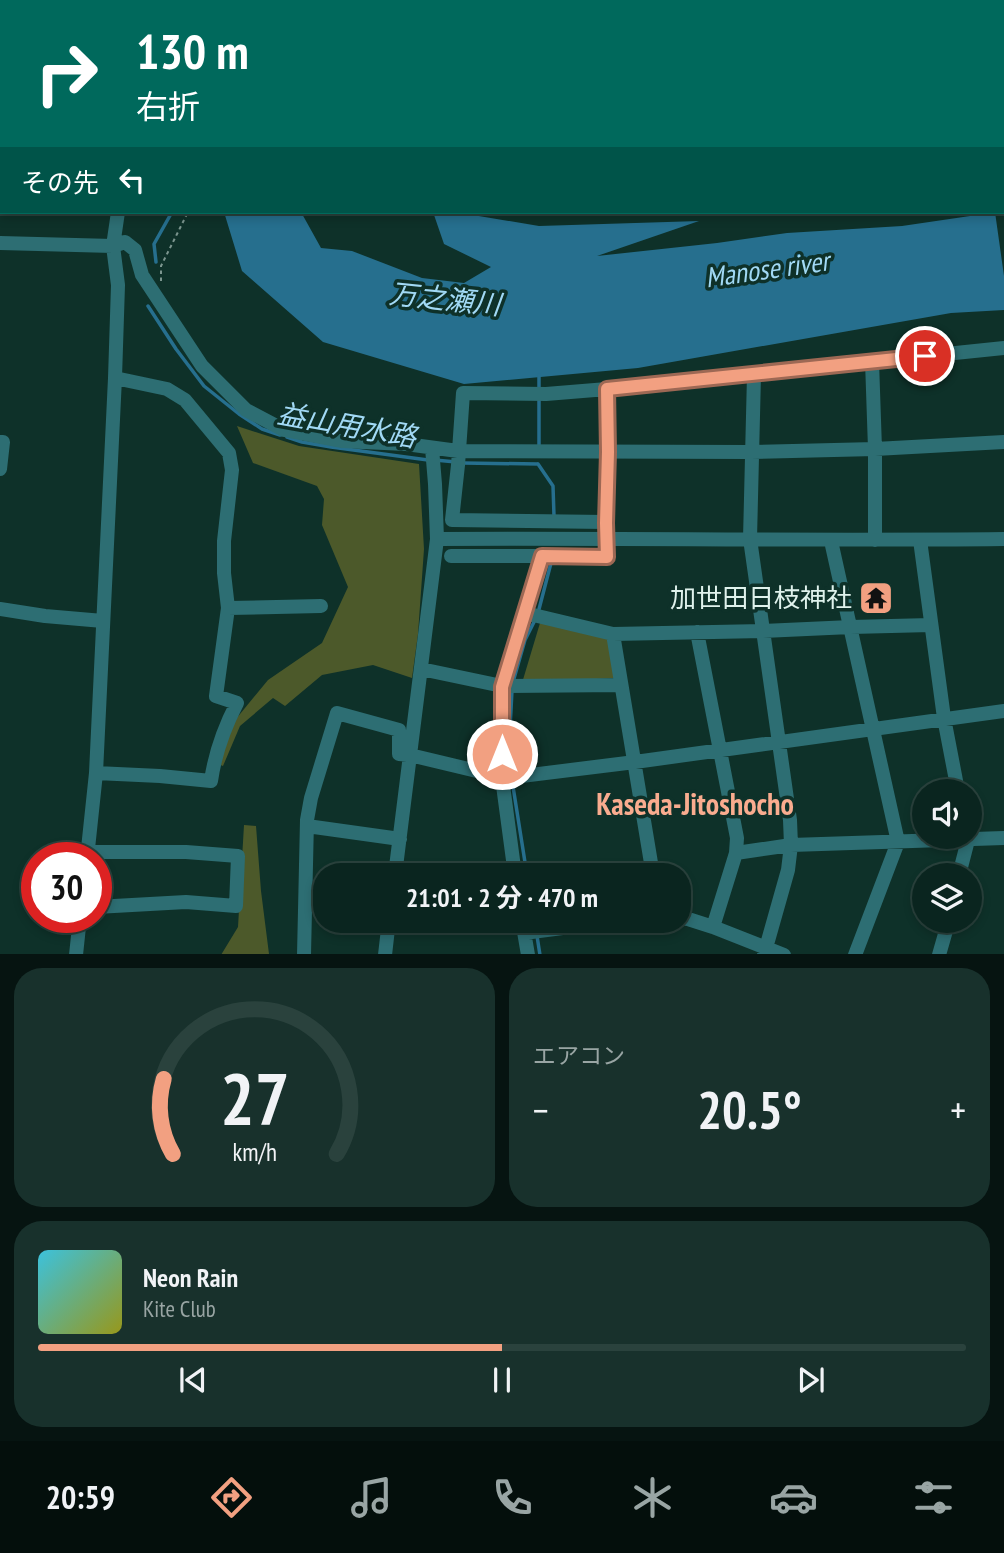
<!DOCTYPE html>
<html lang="ja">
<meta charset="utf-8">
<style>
:root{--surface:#0a251f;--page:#18312c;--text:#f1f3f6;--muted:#99a5a4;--line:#2a423d;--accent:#f2a081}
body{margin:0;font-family:"PT Sans Narrow","Noto Sans JP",sans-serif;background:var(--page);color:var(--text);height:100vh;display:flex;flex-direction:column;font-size:26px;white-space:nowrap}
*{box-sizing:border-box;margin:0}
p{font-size:23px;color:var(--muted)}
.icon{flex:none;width:38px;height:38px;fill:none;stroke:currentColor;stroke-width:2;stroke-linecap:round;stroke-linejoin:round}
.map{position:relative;height:954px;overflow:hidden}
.sheet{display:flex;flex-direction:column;gap:14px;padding:14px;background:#061411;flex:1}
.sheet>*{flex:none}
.hud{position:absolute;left:0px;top:0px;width:1004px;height:214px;box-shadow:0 4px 10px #0003,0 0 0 2px var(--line);background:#00695c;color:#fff;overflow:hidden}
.buttons{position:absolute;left:912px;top:779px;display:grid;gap:14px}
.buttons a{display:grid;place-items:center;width:70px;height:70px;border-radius:50%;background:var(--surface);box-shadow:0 4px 10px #0003,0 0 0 2px var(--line);font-size:35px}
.speed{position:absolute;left:21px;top:842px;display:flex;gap:14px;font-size:35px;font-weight:700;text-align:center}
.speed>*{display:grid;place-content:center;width:91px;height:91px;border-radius:50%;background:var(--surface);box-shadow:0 4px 10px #0003,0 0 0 2px var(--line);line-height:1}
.speed .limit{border:10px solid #d22;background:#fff;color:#111}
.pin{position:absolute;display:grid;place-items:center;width:60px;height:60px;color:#fff;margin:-30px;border:4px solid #fff;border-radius:50%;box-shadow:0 2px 7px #0007}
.me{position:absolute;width:77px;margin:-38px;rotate:0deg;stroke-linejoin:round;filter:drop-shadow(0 0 5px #0008)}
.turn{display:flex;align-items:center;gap:24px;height:147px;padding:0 21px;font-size:32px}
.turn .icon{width:91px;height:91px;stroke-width:2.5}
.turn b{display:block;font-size:49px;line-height:60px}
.then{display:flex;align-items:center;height:66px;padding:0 21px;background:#0003;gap:14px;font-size:26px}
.big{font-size:52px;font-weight:700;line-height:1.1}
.sheet .tile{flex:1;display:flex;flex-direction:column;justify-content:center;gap:10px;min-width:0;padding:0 24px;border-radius:28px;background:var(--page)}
.sheet .dial{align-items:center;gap:0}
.dial svg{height:182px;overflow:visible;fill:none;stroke:var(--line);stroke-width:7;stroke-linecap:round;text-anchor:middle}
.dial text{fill:var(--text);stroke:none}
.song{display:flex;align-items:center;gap:21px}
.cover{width:84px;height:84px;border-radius:10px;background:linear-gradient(135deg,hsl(190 70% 55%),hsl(60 70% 35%))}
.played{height:7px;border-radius:4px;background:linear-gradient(90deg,var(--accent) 50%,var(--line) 50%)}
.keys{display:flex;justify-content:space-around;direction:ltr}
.heat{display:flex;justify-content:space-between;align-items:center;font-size:38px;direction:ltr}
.sheet .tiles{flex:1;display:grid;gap:14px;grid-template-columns:1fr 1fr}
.tile:last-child{grid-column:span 2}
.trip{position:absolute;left:313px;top:863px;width:378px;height:70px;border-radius:28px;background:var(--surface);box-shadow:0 4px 10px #0003,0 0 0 2px var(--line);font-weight:700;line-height:70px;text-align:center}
.menu{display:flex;height:112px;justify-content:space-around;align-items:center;background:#040f0c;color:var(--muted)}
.menu .icon{width:49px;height:49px}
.menu .current{color:var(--accent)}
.menu b{font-size:32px;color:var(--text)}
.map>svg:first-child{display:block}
.green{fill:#4c592a}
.water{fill:#266f8e}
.pier{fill:#0e3129}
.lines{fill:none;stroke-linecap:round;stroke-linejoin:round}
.stream{stroke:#266f8e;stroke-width:3.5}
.path{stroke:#7c968f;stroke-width:2;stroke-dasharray:3.5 3.5;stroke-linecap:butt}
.minor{stroke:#2d6e73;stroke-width:14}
.highway{stroke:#39c6d1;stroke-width:19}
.route-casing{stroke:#9d6854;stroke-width:18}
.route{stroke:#f2a081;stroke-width:12}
.labels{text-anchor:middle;stroke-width:7;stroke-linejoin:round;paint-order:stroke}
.poi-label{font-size:26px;fill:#dff2ec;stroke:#0e3129;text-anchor:end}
.water-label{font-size:28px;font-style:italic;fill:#a1d9f5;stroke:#0e3129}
.quarter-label{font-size:30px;font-weight:bold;fill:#f9ac8f;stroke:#0e3129}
</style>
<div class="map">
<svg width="1004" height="955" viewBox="0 0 1004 955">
<rect width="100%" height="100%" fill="#0e3129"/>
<path class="green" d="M237,426L299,446L419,464L424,549L418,634L412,678L373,665L322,675L285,706L273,698L240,726L223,766L218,764L231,725L268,680L322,643L348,587L322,525L324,499L317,486L253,463Z
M540,623L608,637L616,678L522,683Z
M244,825L256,826L261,891L269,954L221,955L238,927Z"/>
<path class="water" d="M251,0H369V2H251Z
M1004,211V310L951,313L638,368L464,384L323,342L242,271L224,212H301L321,248L352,251L422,278L464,283L491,267L444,244L433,212H455L539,226L699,221L597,256L717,243L787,233L902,226Z"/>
<path class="pier" d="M1004,207V276L995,212H1003Z"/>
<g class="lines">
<path class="stream" d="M202,0V2
M156,262L154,244L172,212
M148,306L176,349L204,386L239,414L262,429L280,435
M539,375V391
M539,399V447
M287,437L302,442L331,447L428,460
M435,460L456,462
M463,463L538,464
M538,464L553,486L554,516
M538,613L551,563
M513,682L525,640L535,620
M511,773L509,749L512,690
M512,780L527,875
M537,936L540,955"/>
<path class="path" d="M240,2L241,0
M0,116H2
M161,281V266L188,212"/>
<path class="minor" d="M151,2V0
M1003,81H1004
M0,243L113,246L125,242L135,250L142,275L202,366L246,410L284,430L341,441L406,444L458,451L751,452L875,449L1004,442
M872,361L875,449V540
M754,375L750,539L790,820L791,845L788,870L764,955
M0,442H3L0,469
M606,522L608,452L607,389
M437,539C626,538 815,541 1004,539
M920,540L944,718L958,791
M831,541L898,842L855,955
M451,556H542
M228,608L321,606
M0,609L45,616L103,621
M525,613L613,634L763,631L851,627L931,625
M697,632L737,838L736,853L713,927
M613,634L653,875
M421,669L502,686L621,685
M96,773L160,776L211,781C215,753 224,728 237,703L216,696L228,608L224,573V541L232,470L229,453L185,400L167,389L115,378
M307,826L400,839
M88,852H186L238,856L236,906L186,902L96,907
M736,853L791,845L1004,838
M87,858L96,773L115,378L118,285L113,246L118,212
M396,870L446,875
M395,875L437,539L435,484L432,448
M515,875L502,778V686L542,556L607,557L606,522L452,520L458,465L463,393L546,394L607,389L1004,348
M959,875L968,840L967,836
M679,918L688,919L713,927L784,955
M522,920L528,955
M524,933L624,920
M76,955L80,917
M304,955L307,820L311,798L337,713L399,730V754L410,755L506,778L635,762L1004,711
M385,955L389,920
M939,955L949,920"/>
<path class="highway" d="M998,2V0
M1003,197L1004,206"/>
</g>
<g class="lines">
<g class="route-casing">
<path id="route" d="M502,754V687L542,556L607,557L606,523L608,452L607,389L925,356"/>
</g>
<use href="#route" class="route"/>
</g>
<defs>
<g id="temple-square" transform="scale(1.75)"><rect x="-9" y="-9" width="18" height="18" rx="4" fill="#f2a081" stroke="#0e3129"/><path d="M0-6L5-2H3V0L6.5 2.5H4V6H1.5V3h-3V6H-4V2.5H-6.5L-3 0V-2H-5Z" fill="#111"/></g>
</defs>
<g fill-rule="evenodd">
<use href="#temple-square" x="876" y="598"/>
</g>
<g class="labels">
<g class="poi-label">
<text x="852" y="607">加世田日枝神社</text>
</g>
<g class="water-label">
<text transform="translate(767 269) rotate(-8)" y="10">Manose river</text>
<text transform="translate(445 299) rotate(6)" y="10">万之瀬川</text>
<text transform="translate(347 425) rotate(10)" y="10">益山用水路</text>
</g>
<g class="quarter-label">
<text x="695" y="815">Kaseda-Jitoshocho</text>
</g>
</g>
</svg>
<div class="buttons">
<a><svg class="icon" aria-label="sound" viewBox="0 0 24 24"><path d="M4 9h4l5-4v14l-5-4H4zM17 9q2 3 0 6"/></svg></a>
<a><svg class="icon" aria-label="layers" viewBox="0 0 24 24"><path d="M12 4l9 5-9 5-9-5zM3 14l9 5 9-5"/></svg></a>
</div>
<div class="speed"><div class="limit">30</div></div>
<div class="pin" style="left:925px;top:356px;background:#d93025"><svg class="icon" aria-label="arrive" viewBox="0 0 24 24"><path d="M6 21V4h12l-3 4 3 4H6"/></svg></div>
<svg class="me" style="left:502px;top:754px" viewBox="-20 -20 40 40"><circle r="17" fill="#f2a081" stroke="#fff" stroke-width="3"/><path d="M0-11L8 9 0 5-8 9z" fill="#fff"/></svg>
<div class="trip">21:01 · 2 分 · 470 m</div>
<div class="hud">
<div class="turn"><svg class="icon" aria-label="right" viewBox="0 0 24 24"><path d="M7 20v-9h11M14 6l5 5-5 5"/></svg><div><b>130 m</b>右折</div></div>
<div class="then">その先<svg class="icon" aria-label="left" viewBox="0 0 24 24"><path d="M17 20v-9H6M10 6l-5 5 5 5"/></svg></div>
</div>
</div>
<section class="sheet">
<div class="tiles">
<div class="tile dial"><svg viewBox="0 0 100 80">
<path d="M14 69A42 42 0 1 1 86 69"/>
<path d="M14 69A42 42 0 0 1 10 36" stroke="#f2a081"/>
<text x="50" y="56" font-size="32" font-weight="700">27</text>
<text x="50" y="72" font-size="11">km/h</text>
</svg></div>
<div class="tile"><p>エアコン</p>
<div class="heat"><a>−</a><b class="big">20.5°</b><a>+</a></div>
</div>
<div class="tile">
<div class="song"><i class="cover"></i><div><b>Neon Rain</b><p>Kite Club</p></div></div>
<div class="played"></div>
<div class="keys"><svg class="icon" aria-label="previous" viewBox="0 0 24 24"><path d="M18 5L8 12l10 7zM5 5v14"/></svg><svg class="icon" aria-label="pause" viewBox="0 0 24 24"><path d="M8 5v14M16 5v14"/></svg><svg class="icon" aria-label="next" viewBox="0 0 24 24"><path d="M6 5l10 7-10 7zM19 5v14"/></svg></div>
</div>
</div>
</section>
<nav class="menu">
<b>20:59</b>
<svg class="icon current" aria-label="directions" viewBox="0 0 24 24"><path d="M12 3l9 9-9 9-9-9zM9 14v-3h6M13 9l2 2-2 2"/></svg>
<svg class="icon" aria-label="music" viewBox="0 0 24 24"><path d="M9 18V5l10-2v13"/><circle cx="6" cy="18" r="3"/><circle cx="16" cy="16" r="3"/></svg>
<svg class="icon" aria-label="phone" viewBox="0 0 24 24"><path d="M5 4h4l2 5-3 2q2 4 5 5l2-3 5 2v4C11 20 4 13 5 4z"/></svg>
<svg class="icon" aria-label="climate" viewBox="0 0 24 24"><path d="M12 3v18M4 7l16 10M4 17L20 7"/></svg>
<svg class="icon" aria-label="car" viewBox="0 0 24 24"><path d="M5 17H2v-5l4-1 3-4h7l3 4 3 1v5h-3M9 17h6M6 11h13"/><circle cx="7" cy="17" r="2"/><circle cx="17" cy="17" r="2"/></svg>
<svg class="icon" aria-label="filters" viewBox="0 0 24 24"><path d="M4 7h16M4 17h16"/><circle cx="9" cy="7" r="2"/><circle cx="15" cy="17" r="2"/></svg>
</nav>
